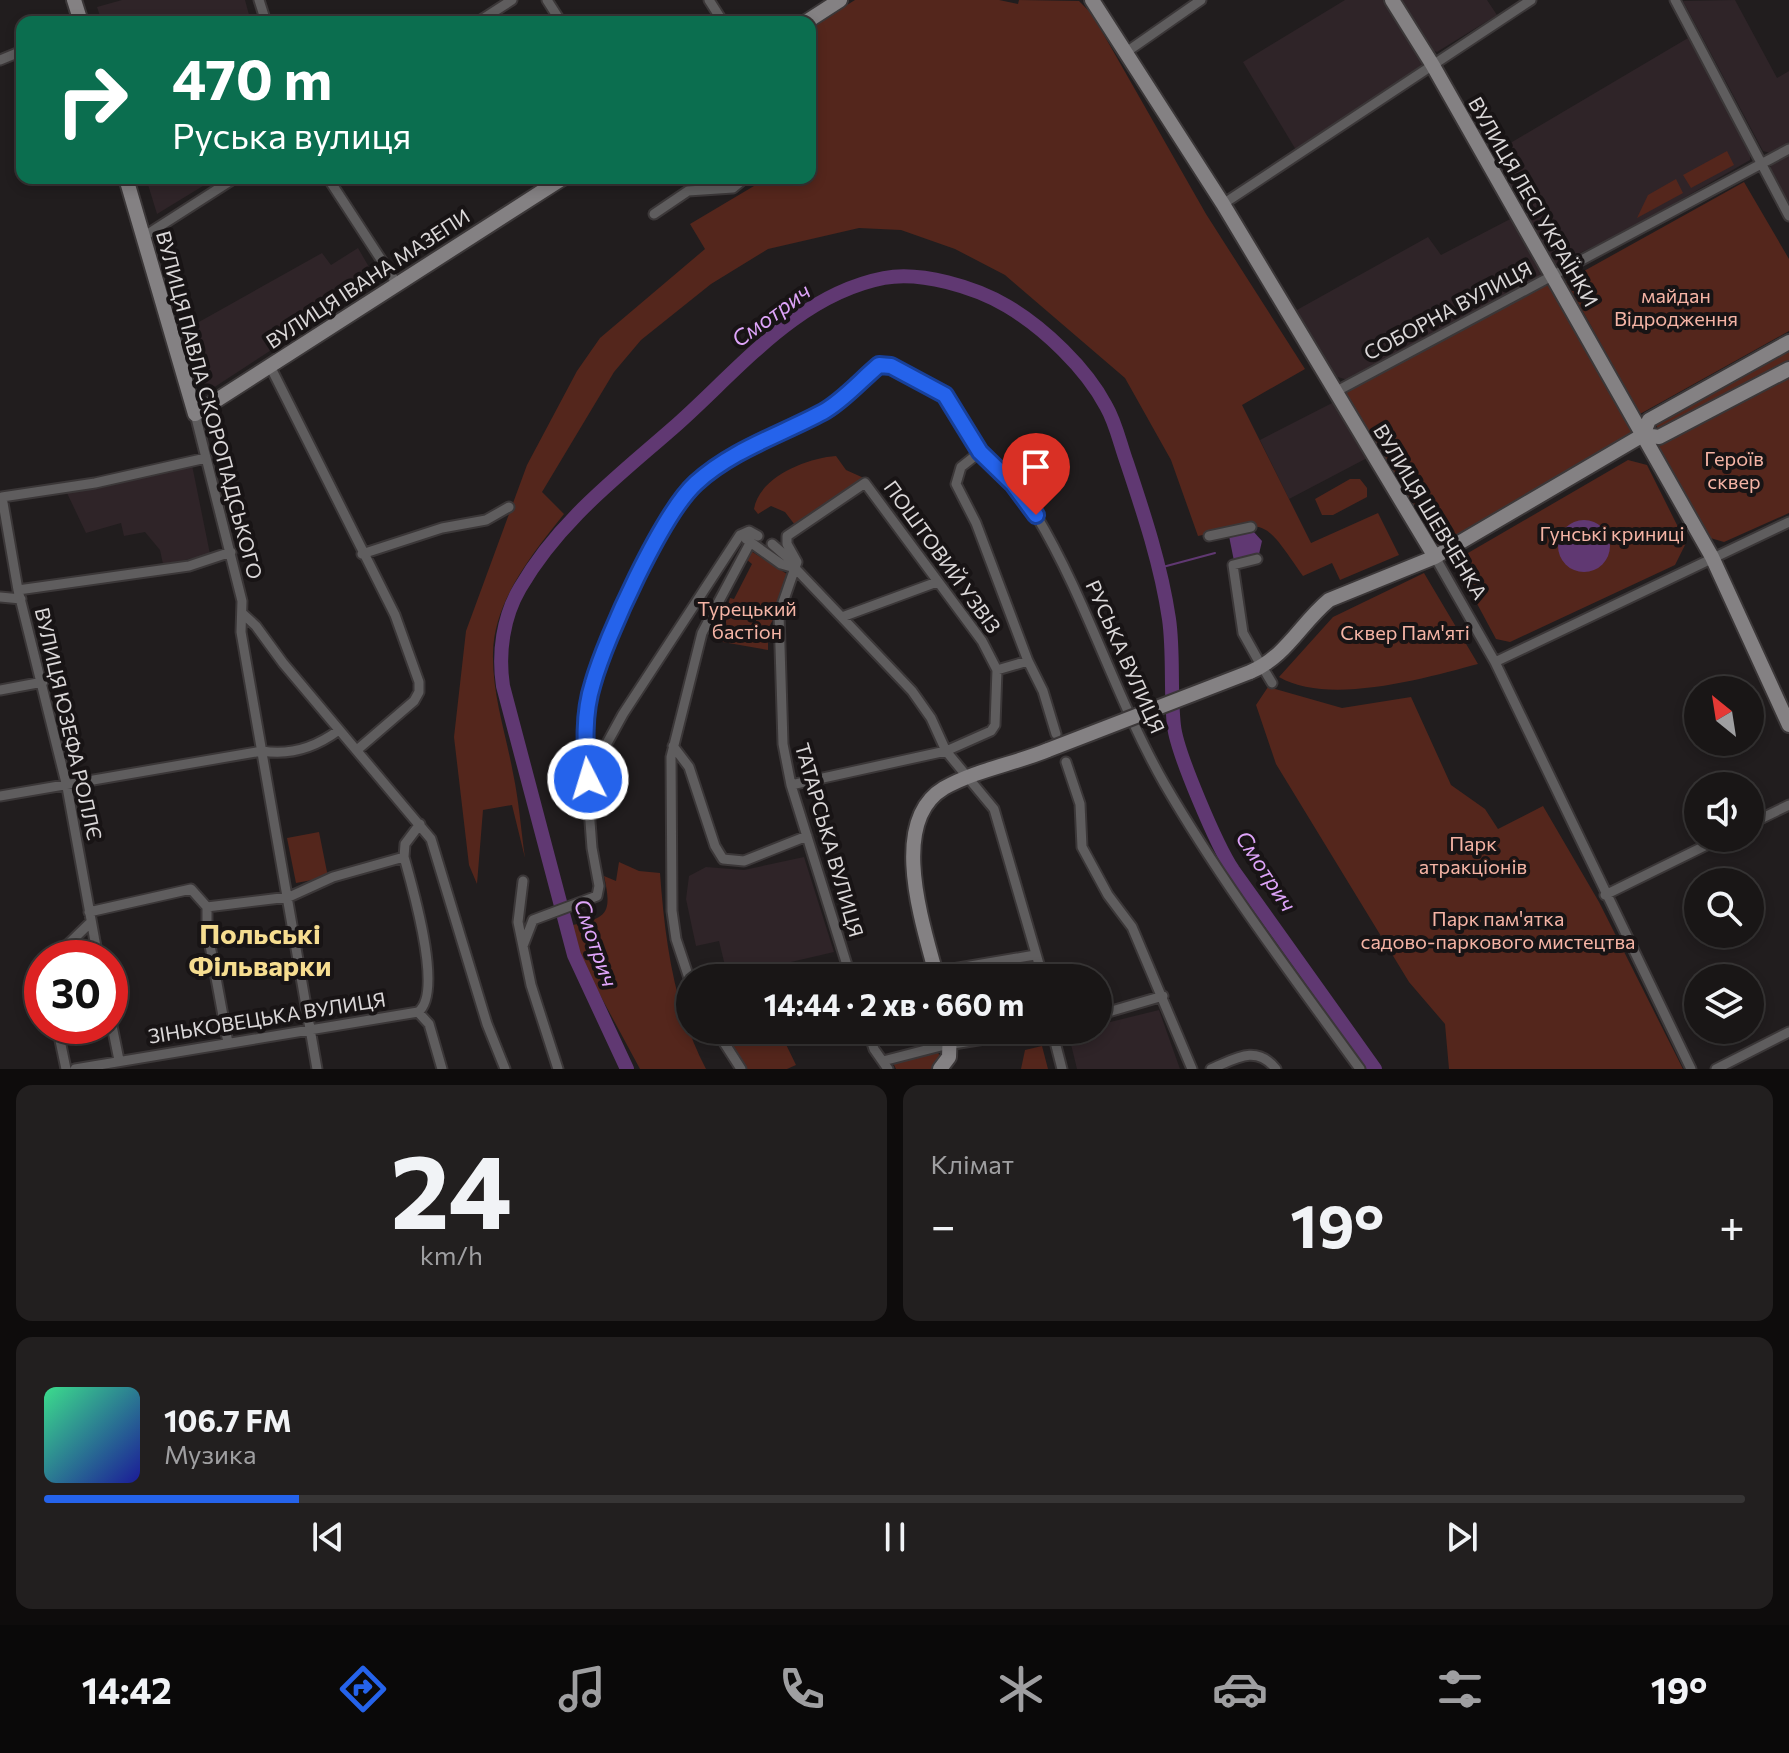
<!DOCTYPE html>
<html lang="uk">
<meta charset="utf-8">
<style>
:root{--surface:#191616;--page:#221f1f;--text:#f1f3f6;--muted:#9f9fa1;--line:#373535;--accent:#2563eb}
body{margin:0;font-family:Commissioner,sans-serif;background:var(--page);color:var(--text);height:100vh;display:flex;flex-direction:column;font-size:30px;white-space:nowrap}
*{box-sizing:border-box;margin:0}
p{font-size:26px;color:var(--muted)}
.icon{flex:none;width:44px;height:44px;fill:none;stroke:currentColor;stroke-width:2;stroke-linecap:round;stroke-linejoin:round}
.map{position:relative;height:1069px;overflow:hidden}
.sheet{display:flex;flex-direction:column;gap:16px;padding:16px;background:#0e0c0c;flex:1}
.sheet>*{flex:none}
.banner{position:absolute;left:16px;top:16px;width:800px;height:168px;border-radius:16px;box-shadow:0 4px 12px #0003,0 0 0 2px var(--line);background:#0b6e4f;color:#fff;overflow:hidden}
.needle{width:52px;rotate:330deg}
.fabs{position:absolute;left:1684px;top:676px;display:grid;gap:16px}
.fabs a{display:grid;place-items:center;width:80px;height:80px;border-radius:50%;background:var(--surface);box-shadow:0 4px 12px #0003,0 0 0 2px var(--line);font-size:40px}
.speed{position:absolute;left:24px;top:940px;display:flex;gap:16px;font-size:40px;font-weight:700;text-align:center}
.speed>*{display:grid;place-content:center;width:104px;height:104px;border-radius:50%;background:var(--surface);box-shadow:0 4px 12px #0003,0 0 0 2px var(--line);line-height:1}
.speed .limit{border:12px solid #d22;background:#fff;color:#111}
.pin{position:absolute;display:grid;place-items:center;width:68px;height:68px;color:#fff;margin:-82px -34px;border-radius:50% 50% 50% 0;rotate:-45deg;box-shadow:0 0 8px #0007}
.pin .icon{rotate:45deg}
.me{position:absolute;width:88px;margin:-44px;rotate:355deg;stroke-linejoin:round;filter:drop-shadow(0 0 6px #0008)}
.turn{display:flex;align-items:center;gap:28px;height:168px;padding:0 24px;font-size:36px}
.turn .icon{width:104px;height:104px;stroke-width:2.5}
.turn b{display:block;font-size:56px;line-height:68px}
.big{font-size:60px;font-weight:700;line-height:1.1}
.sheet .card{flex:1;display:flex;flex-direction:column;justify-content:center;gap:12px;min-width:0;padding:0 28px;border-radius:16px;background:var(--page)}
.sheet .dial{align-items:center;gap:0}
.dial b{font-size:104px;line-height:1}
.song{display:flex;align-items:center;gap:24px}
.cover{width:96px;height:96px;border-radius:12px;background:linear-gradient(135deg,hsl(150 70% 55%),hsl(240 70% 35%))}
.played{height:8px;border-radius:4px;background:linear-gradient(90deg,var(--accent) 15%,var(--line) 15%)}
.keys{display:flex;justify-content:space-around;direction:ltr}
.heat{display:flex;justify-content:space-between;align-items:center;font-size:44px;direction:ltr}
.sheet .tiles{flex:1;display:grid;gap:16px;grid-template-columns:1fr 1fr}
.card:last-child{grid-column:span 2}
.trip{position:absolute;left:676px;top:964px;width:436px;height:80px;border-radius:40px;background:var(--surface);box-shadow:0 4px 12px #0003,0 0 0 2px var(--line);font-weight:700;line-height:80px;text-align:center}
.tab-bar{display:flex;height:128px;justify-content:space-around;align-items:center;background:#0a0909;color:var(--muted)}
.tab-bar .icon{width:56px;height:56px}
.tab-bar .on{color:var(--accent)}
.tab-bar b{font-size:36px;color:var(--text)}
.map>svg:first-child{display:block}
.built{fill:#2f2428}
.green{fill:#54261c}
.water{fill:#603872}
.lines{fill:none;stroke-linecap:round;stroke-linejoin:round}
.stream{stroke:#603872;stroke-width:2}
.river{stroke:#603872;stroke-width:14}
.street-casing{stroke:#3b3738;stroke-width:13}
.secondary-casing{stroke:#3b3738;stroke-width:18}
.street{stroke:#5f5d5e;stroke-width:9}
.secondary{stroke:#848183;stroke-width:14}
.secondary-bridge-casing{stroke:#3b3738;stroke-width:18;stroke-linecap:butt}
.secondary-bridge{stroke:#848183;stroke-width:14}
.route-casing{stroke:#184099;stroke-width:20}
.route{stroke:#2563eb;stroke-width:14}
.labels{text-anchor:middle;stroke-width:8;stroke-linejoin:round;paint-order:stroke}
.street-label{font-size:20px;fill:#dbd8d9;stroke:#181415}
.park-label{font-size:20px;fill:#f5b4a5;stroke:#181415}
.water-label{font-size:22px;font-style:italic;fill:#dea4f9;stroke:#181415}
.district-label{font-size:28px;font-weight:bold;fill:#f6dd90;stroke:#181415}
</style>
<div class="map">
<svg width="1789" height="1069" viewBox="0 0 1789 1069">
<rect width="100%" height="100%" fill="#211d1e"/>
<path class="built" d="M122,0H245L251,22H102L97,7Z
M1345,0H1389L1424,64L1296,150L1243,62Z
M1399,0H1487L1497,15L1437,52L1431,50Z
M1735,0L1777,78L1789,71V143L1770,153L1763,151L1683,1Z
M1688,38L1750,150V160L1626,231L1553,266L1490,155Z
M1789,153V207L1770,169L1772,163Z
M146,178H216L157,214Z
M1516,216L1545,268L1538,279L1348,380L1334,376L1295,311L1428,237L1441,255Z
M358,248L377,281L210,390L203,384L190,327L322,253L331,265Z
M1336,401L1369,457L1289,499L1260,440Z
M192,465L210,554L185,560L163,564L160,550L145,532L124,536L121,523L86,533L67,493Z
M804,857L834,952L778,965L780,978H728L719,941L696,946L686,899L689,876L706,867L744,870Z
M1159,1010L1180,1069H1077L1068,1032L1098,1030V1025Z"/>
<path class="green" d="M855,0H999L1018,4L1019,0L1079,1L1092,14L1206,214L1305,369L1242,405L1311,543L1378,513L1399,555L1340,580L1332,563L1303,576C1261,516 1269,521 1198,536L1171,460L1125,378L1005,275L955,249L901,230L859,228L768,249L711,284L641,340L614,372L542,492L564,514C533,553 494,600 493,653C492,694 506,734 513,773C519,801 521,830 525,858L512,805L483,810L477,884L469,865L454,737L466,631L527,465L577,371L600,338L705,249L690,224L759,183L756,178H810V28Z
M1727,151L1734,165L1691,188L1683,175Z
M1676,179L1683,193L1637,218L1648,195Z
M1744,182L1789,259V331L1640,414L1566,281Z
M1552,276L1643,435L1435,557L1335,392Z
M1789,347V363L1659,431L1655,423Z
M1789,378V513L1724,542L1707,537L1658,447Z
M836,456L846,470L866,479L795,525L785,512L771,506L758,514L754,509C759,477 807,458 836,456Z
M1628,460L1647,465L1686,543L1675,565L1510,642L1496,639L1460,572L1468,553Z
M1350,479H1360L1367,488V497L1333,515H1322L1315,499Z
M751,551L790,576L792,584L768,629V650L717,641L730,598L734,599L752,564L746,559Z
M1424,573L1478,664C1426,678 1328,706 1279,677L1333,617Z
M1268,687L1342,708L1411,697L1451,785L1485,809L1498,829L1543,806L1599,902L1683,1069H1449L1445,1024L1409,982L1276,764L1256,705Z
M319,832L328,877L296,883L287,838Z
M619,862L639,871L660,873C665,941 674,1008 706,1069H640L579,956L569,926C606,918 613,916 604,876L616,881Z
M779,1030L796,1065L787,1069H743L728,1044Z
M1042,1046L1048,1069H1021L1025,1050Z
M936,1050L941,1057L931,1069H896L893,1063Z"/>
<path class="water" d="M1558 546a26 26 0 1 1 52 0a26 26 0 1 1-52 0Z
M1253,531L1262,541L1259,554L1234,561L1229,536Z"/>
<g class="lines">
<path class="stream" d="M1159,568L1215,553"/>
<path class="river" d="M627,1069L574,955L503,686C498,653 503,617 520,588C558,522 616,478 673,428C736,373 796,295 884,278C921,271 975,287 1007,306C1044,328 1086,368 1106,406C1116,423 1120,444 1127,463C1144,514 1161,565 1169,619C1174,654 1170,691 1174,726C1177,753 1217,846 1233,870L1375,1069"/>
<g class="street-casing">
<path id="street" d="M259,0L266,22
M547,0L561,22
M709,0L723,22
M1675,0L1789,216
M478,22L512,0
M1125,53L1201,0
M0,60L22,51
M328,178L397,284
M1223,204L1531,0
M654,214L688,191L733,188L745,178
M143,237L235,178
M270,366L395,615L419,682V692L414,701L357,750
M1335,392L1789,149
M195,414L242,601L241,632L317,1069
M980,452L961,467L956,484L976,523L1028,661L997,670
M740,535L749,531L758,536
M1209,536L1251,527
M746,539L781,564L795,568
M772,544L794,563L795,568L912,691L931,718L946,751L994,809L1043,978
M362,554L442,528L486,520L509,507
M1435,557L1495,662L1691,1069
M1257,559L1233,565L1243,633L1262,667
M18,590L189,566L231,552
M0,597L21,599
M242,613L256,626L283,663L431,839L487,1024L505,1069
M842,617L937,582
M1028,661L1043,691L1056,734
M1495,662L1789,522
M1266,673L1272,683
M0,690L43,682
M673,746L689,767L715,846L723,859L744,861L807,836
M1066,762L1080,804L1082,847L1108,895L1132,927L1192,1069
M589,776L623,714L740,535
M791,785L946,751L991,731L995,725L997,670L982,641L865,483L787,536V544L797,562L779,614L783,744L791,785L851,978
M0,796L262,751C291,756 316,747 339,730
M1750,824L1789,805
M404,857L405,844L420,824
M523,881L518,922L531,985L558,1069
M1605,895L1721,838
M207,907V929L228,1043
M89,912L191,889L207,907L289,897L333,877L404,857C412,886 444,993 418,1012L429,1024L442,1069
M523,946L533,920L597,896L599,886L592,848L584,742L592,685L620,615L652,551L680,502L697,481L758,442L823,412L879,365C892,366 901,371 913,377C963,402 950,414 979,451C997,474 1020,489 1036,515C1087,600 1115,697 1164,783C1222,883 1292,975 1360,1069
M54,958L91,922
M98,958L67,787L18,590L2,497L95,483L206,458
M935,972L1035,955
M690,981L676,939L672,911L671,757L702,633L750,543
M1098,1015L1163,996
M110,1016L119,1060
M57,1026L66,1069
M716,1030L741,1069
M868,1030L874,1049L888,1069
M1052,1030L1062,1069
M883,1061L941,1046L1040,1030
M75,1069L418,1012
M1211,1069C1235,1059 1256,1044 1276,1069
M1716,1069L1789,1032"/>
</g>
<g class="secondary-casing">
<path id="secondary" d="M74,0L81,22
M1092,0L1223,204L1435,557
M1392,0L1432,64L1712,557L1789,725
M806,22L840,0
M126,178L195,414L563,178
M1643,435L1659,437L1789,369
M1250,672C1286,657 1300,624 1329,600L1435,557L1643,435L1649,420L1789,342
M937,978C924,927 887,822 944,788C976,770 1014,764 1048,750
M940,1069L949,1057L950,1030"/>
</g>
<use href="#street" class="street"/>
<use href="#secondary" class="secondary"/>
<g class="secondary-bridge-casing">
<path id="secondary-bridge" d="M1048,750L1250,672"/>
</g>
<use href="#secondary-bridge" class="secondary-bridge"/>
</g>
<g class="lines">
<g class="route-casing">
<path id="route" d="M588,779C585,747 583,714 593,683C606,637 662,514 696,483C732,450 780,435 823,412C843,401 861,380 879,365L891,366L945,395L980,452L1013,484L1036,515"/>
</g>
<use href="#route" class="route"/>
</g>
<g class="labels">
<g class="street-label">
<text transform="translate(1533 202) rotate(60)" y="7">ВУЛИЦЯ ЛЕСІ УКРАЇНКИ</text>
<text transform="translate(368 279) rotate(-33)" y="7">ВУЛИЦЯ ІВАНА МАЗЕПИ</text>
<text transform="translate(1448 311) rotate(-28)" y="7">СОБОРНА ВУЛИЦЯ</text>
<text transform="translate(209 405) rotate(75)" y="7">ВУЛИЦЯ ПАВЛА СКОРОПАДСЬКОГО</text>
<text transform="translate(1430 512) rotate(59)" y="7">ВУЛИЦЯ ШЕВЧЕНКА</text>
<text transform="translate(942 557) rotate(54)" y="7">ПОШТОВИЙ УЗВІЗ</text>
<text transform="translate(1125 657) rotate(66)" y="7">РУСЬКА ВУЛИЦЯ</text>
<text transform="translate(68 724) rotate(77)" y="7">ВУЛИЦЯ ЮЗЕФА РОЛЛЄ</text>
<text transform="translate(829 840) rotate(74)" y="7">ТАТАРСЬКА ВУЛИЦЯ</text>
<text transform="translate(267 1018) rotate(-9)" y="7">ЗІНЬКОВЕЦЬКА ВУЛИЦЯ</text>
</g>
<g class="park-label">
<text x="1676" y="303">майдан<tspan x="1676" dy="23">Відродження</tspan></text>
<text x="1734" y="466">Героїв<tspan x="1734" dy="23">сквер</tspan></text>
<text x="1612" y="541">Гунські криниці</text>
<text x="747" y="616">Турецький<tspan x="747" dy="23">бастіон</tspan></text>
<text x="1405" y="640">Сквер Пам'яті</text>
<text x="1473" y="851">Парк<tspan x="1473" dy="23">атракціонів</tspan></text>
<text x="1498" y="926">Парк пам'ятка<tspan x="1498" dy="23">садово-паркового мистецтва</tspan></text>
</g>
<g class="water-label">
<text transform="translate(771 315) rotate(-36)" y="8">Смотрич</text>
<text transform="translate(1266 871) rotate(57)" y="8">Смотрич</text>
<text transform="translate(596 943) rotate(71)" y="8">Смотрич</text>
</g>
<g class="district-label">
<text x="260" y="944">Польські<tspan x="260" dy="32">Фільварки</tspan></text>
</g>
</g>
</svg>
<div class="fabs">
<a><svg class="needle" viewBox="-14 -14 28 28"><path d="M0-13l5 13h-10z" fill="#e53935"/><path d="M0 13l5-13h-10z" fill="#9f9fa1"/></svg></a>
<a><svg class="icon" aria-label="sound" viewBox="0 0 24 24"><path d="M4 9h4l5-4v14l-5-4H4zM17 9q2 3 0 6"/></svg></a>
<a><svg class="icon" aria-label="search" viewBox="0 0 24 24"><circle cx="10" cy="10" r="6"/><path d="M15 15l6 6"/></svg></a>
<a><svg class="icon" aria-label="layers" viewBox="0 0 24 24"><path d="M12 4l9 5-9 5-9-5zM3 14l9 5 9-5"/></svg></a>
</div>
<div class="speed"><div class="limit">30</div></div>
<div class="pin" style="left:1036px;top:515px;background:#d93025"><svg class="icon" aria-label="arrive" viewBox="0 0 24 24"><path d="M6 21V4h12l-3 4 3 4H6"/></svg></div>
<svg class="me" style="left:588px;top:779px" viewBox="-20 -20 40 40"><circle r="17" fill="#2563eb" stroke="#fff" stroke-width="3"/><path d="M0-11L8 9 0 5-8 9z" fill="#fff"/></svg>
<div class="trip">14:44 · 2 хв · 660 m</div>
<div class="banner">
<div class="turn"><svg class="icon" aria-label="right" viewBox="0 0 24 24"><path d="M7 20v-9h11M14 6l5 5-5 5"/></svg><div><b>470 m</b>Руська вулиця</div></div>
</div>
</div>
<section class="sheet">
<div class="tiles">
<div class="card dial"><b>24</b><p>km/h</p></div>
<div class="card"><p>Клімат</p>
<div class="heat"><a>−</a><b class="big">19°</b><a>+</a></div>
</div>
<div class="card">
<div class="song"><i class="cover"></i><div><b>106.7 FM</b><p>Музика</p></div></div>
<div class="played"></div>
<div class="keys"><svg class="icon" aria-label="previous" viewBox="0 0 24 24"><path d="M18 5L8 12l10 7zM5 5v14"/></svg><svg class="icon" aria-label="pause" viewBox="0 0 24 24"><path d="M8 5v14M16 5v14"/></svg><svg class="icon" aria-label="next" viewBox="0 0 24 24"><path d="M6 5l10 7-10 7zM19 5v14"/></svg></div>
</div>
</div>
</section>
<nav class="tab-bar">
<b>14:42</b>
<svg class="icon on" aria-label="directions" viewBox="0 0 24 24"><path d="M12 3l9 9-9 9-9-9zM9 14v-3h6M13 9l2 2-2 2"/></svg>
<svg class="icon" aria-label="music" viewBox="0 0 24 24"><path d="M9 18V5l10-2v13"/><circle cx="6" cy="18" r="3"/><circle cx="16" cy="16" r="3"/></svg>
<svg class="icon" aria-label="phone" viewBox="0 0 24 24"><path d="M5 4h4l2 5-3 2q2 4 5 5l2-3 5 2v4C11 20 4 13 5 4z"/></svg>
<svg class="icon" aria-label="climate" viewBox="0 0 24 24"><path d="M12 3v18M4 7l16 10M4 17L20 7"/></svg>
<svg class="icon" aria-label="car" viewBox="0 0 24 24"><path d="M5 17H2v-5l4-1 3-4h7l3 4 3 1v5h-3M9 17h6M6 11h13"/><circle cx="7" cy="17" r="2"/><circle cx="17" cy="17" r="2"/></svg>
<svg class="icon" aria-label="filters" viewBox="0 0 24 24"><path d="M4 7h16M4 17h16"/><circle cx="9" cy="7" r="2"/><circle cx="15" cy="17" r="2"/></svg>
<b>19°</b>
</nav>
